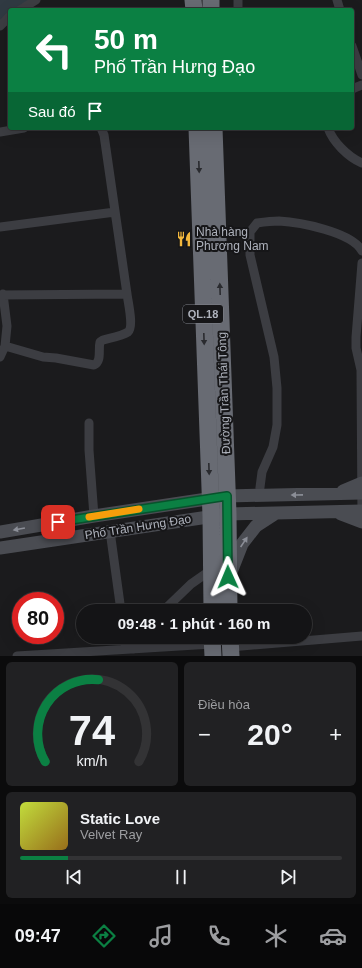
<!DOCTYPE html>
<html lang="vi">
<meta charset="utf-8">
<style>
:root{--surface:#141416;--page:#212123;--text:#f1f3f6;--muted:#9d9ea1;--line:#333335;--accent:#0b8043}
body{margin:0;font-family:Helvetica,sans-serif;background:var(--page);color:var(--text);height:100vh;display:flex;flex-direction:column;font-size:15px;white-space:nowrap}
*{box-sizing:border-box;margin:0}
p{font-size:13px;color:var(--muted)}
.icon{flex:none;width:22px;height:22px;fill:none;stroke:currentColor;stroke-width:2;stroke-linecap:round;stroke-linejoin:round}
.map{position:relative;height:656px;overflow:hidden}
.details{display:flex;flex-direction:column;gap:6px;padding:6px;background:#0b0b0c;flex:1}
.details>*{flex:none}
.banner{position:absolute;left:8px;top:8px;width:346px;height:122px;border-radius:4px;box-shadow:0 4px 16px #0002,0 0 0 1px var(--line);background:#0b8043;color:#fff;overflow:hidden}
.speed{position:absolute;left:12px;top:592px;display:flex;gap:8px;font-size:20px;font-weight:700;text-align:center}
.speed>*{display:grid;place-content:center;width:52px;height:52px;border-radius:50%;background:var(--surface);box-shadow:0 4px 16px #0002,0 0 0 1px var(--line);line-height:1}
.speed .limit{border:6px solid #d22;background:#fff;color:#111}
.pin{position:absolute;display:grid;place-items:center;width:34px;height:34px;color:#fff;margin:-17px;border-radius:8px;box-shadow:0 2px 6px #0006}
.me{position:absolute;width:44px;margin:-22px;rotate:359deg;stroke-linejoin:round;filter:drop-shadow(0 0 3px #0008)}
.turn{display:flex;align-items:center;gap:14px;height:84px;padding:0 20px;font-size:18px}
.turn .icon{width:52px;height:52px;stroke-width:2.5}
.turn b{display:block;font-size:28px;line-height:34px}
.then{display:flex;align-items:center;height:38px;padding:0 20px;background:#0003;gap:8px;font-size:15px}
.big{font-size:30px;font-weight:700;line-height:1.1}
.details .card{flex:1;display:flex;flex-direction:column;justify-content:center;gap:6px;min-width:0;padding:0 14px;border-radius:6px;background:var(--page)}
.details .dial{align-items:center;gap:0}
.dial svg{height:104px;overflow:visible;fill:none;stroke:var(--line);stroke-width:7;stroke-linecap:round;text-anchor:middle}
.dial text{fill:var(--text);stroke:none}
.song{display:flex;align-items:center;gap:12px}
.cover{width:48px;height:48px;border-radius:6px;background:linear-gradient(135deg,hsl(70 70% 55%),hsl(40 70% 35%))}
.played{height:4px;border-radius:2px;background:linear-gradient(90deg,var(--accent) 15%,var(--line) 15%)}
.keys{display:flex;justify-content:space-around;direction:ltr}
.heat{display:flex;justify-content:space-between;align-items:center;font-size:22px;direction:ltr}
.details .tiles{flex:1;display:grid;gap:6px;grid-template-columns:1fr 1fr}
.card:last-child{grid-column:span 2}
.trip{position:absolute;left:76px;top:604px;width:236px;height:40px;border-radius:20px;background:var(--surface);box-shadow:0 4px 16px #0002,0 0 0 1px var(--line);font-weight:700;line-height:40px;text-align:center}
.menu{display:flex;height:64px;justify-content:space-around;align-items:center;background:#080809;color:var(--muted)}
.menu .icon{width:28px;height:28px}
.menu .selected{color:var(--accent)}
.menu b{font-size:18px;color:var(--text)}
.map>svg:first-child{display:block}
.water{fill:#303a42}
.lines{fill:none;stroke-linecap:round;stroke-linejoin:round}
.street{stroke:#3c3d42;stroke-width:9}
.secondary{stroke:#4a4c52;stroke-width:13}
.highway{stroke:#686b73;stroke-width:17}
.oneway{fill:#2a2b2f}
.oneway2{fill:#8b8e97}
.route-casing{stroke:#07532c;stroke-width:10}
.route{stroke:#0b8043;stroke-width:7}
.slow{stroke:#f59e0b;stroke-width:7}
.labels{text-anchor:middle;stroke-width:4;stroke-linejoin:round;paint-order:stroke}
.shield{fill:#161618;stroke:#80838b;stroke-width:1}
.shield-label{font-size:11px;font-weight:bold;fill:#aeb2bc}
.poi-label{font-size:12px;fill:#aeb2bc;stroke:#161618;text-anchor:start}
.street-label{font-size:12px;fill:#aeb2bc;stroke:#161618}
</style>
<div class="map">
<svg width="362" height="656" viewBox="0 0 362 656">
<rect width="100%" height="100%" fill="#1b1b1d"/>
<path class="water" d="M0,0H33L17,10H10V14L0,21Z"/>
<g class="lines">
<path class="street" d="M238,0V10
M337,0L340,10
M20,10L36,0
M0,26L10,16
M352,46L362,75
M352,89L362,85
M328,128C333,142 348,157 362,163
M0,132L24,128
M0,227L115,212
M0,295L127,294L104,135L101,128
M5,346L43,357L56,358L94,365C102,361 98,350 100,342L103,340C110,338 122,336 128,332C134,327 128,302 127,294
M0,357L5,346L7,326L3,294
M89,423V450L94,516
M259,495L262,472L273,447L277,425V388L274,357L250,255V232L257,223C264,222 272,221 279,221C299,222 352,232 362,251
M362,517L361,370L356,348V337L362,263
M110,531L121,611
M163,611L191,584L211,570
M124,637L126,649
M230,647L362,636
M134,649L141,637
M17,656L212,644"/>
<path class="secondary" d="M343,491L362,483
M341,514L362,522
M0,532L94,516L227,496L362,493
M0,548L228,514L362,511
M231,572L242,544L256,526L276,513"/>
<path class="highway" d="M193,0L194,10
M211,0V10
M197,128L211,516L212,611
M214,128L228,514L229,611
M212,637L213,656
M230,637L231,656"/>
</g>
<defs><path id="oneway-solid" d="M-6-.8H1V-3.2L6.5 0L1 3.2V.8H-6Z"/></defs>
<g class="oneway">
<use href="#oneway-solid" transform="translate(199 167) rotate(88)"/>
<use href="#oneway-solid" transform="translate(220 289) rotate(-92)"/>
<use href="#oneway-solid" transform="translate(204 339) rotate(88)"/>
<use href="#oneway-solid" transform="translate(209 469) rotate(88)"/>
</g>
<g class="oneway2">
<use href="#oneway-solid" transform="translate(297 495) rotate(179)"/>
<use href="#oneway-solid" transform="translate(19 529) rotate(170)"/>
<use href="#oneway-solid" transform="translate(244 542) rotate(-56)"/>
</g>
<g class="lines">
<g class="route-casing">
<path id="route" d="M58,522L227,496L228,577"/>
</g>
<use href="#route" class="route"/>
<path class="slow" d="M89,517L139,509"/>
</g>
<defs>
<g id="restaurant-bare" transform="scale(1.2)"><path d="M-5-6h1v4h1v-4h1v4h1v-4h1v5L-1.5 .5V6h-2V.5L-5-1ZM5-6V6H3V1.5H1.5Q1.5-4 5-6Z" fill="#f3b83d" stroke="#161618" stroke-width="2.5" paint-order="stroke"/></g>
</defs>
<g fill-rule="evenodd">
<use href="#restaurant-bare" x="184" y="239"/>
</g>
<g class="labels">
<rect class="shield" x="183" y="305" width="40" height="18" rx="3"/>
<g class="shield-label">
<text x="203" y="318">QL.18</text>
</g>
<g class="poi-label">
<text x="196" y="236">Nhà hàng<tspan x="196" dy="14">Phương Nam</tspan></text>
</g>
<g class="street-label">
<text transform="translate(224 393) rotate(-92)" y="4">Đường Trần Thái Tông</text>
<text transform="translate(138 527) rotate(-9)" y="4">Phố Trần Hưng Đạo</text>
</g>
</g>
</svg>
<div class="speed"><div class="limit">80</div></div>
<div class="pin" style="left:58px;top:522px;background:#d93025"><svg class="icon" aria-label="arrive" viewBox="0 0 24 24"><path d="M6 21V4h12l-3 4 3 4H6"/></svg></div>
<svg class="me" style="left:228px;top:577px" viewBox="-20 -20 40 40"><path d="M0-17L14 15 0 8-14 15z" fill="#0b8043" stroke="#fff" stroke-width="4"/></svg>
<div class="trip">09:48 · 1 phút · 160 m</div>
<div class="banner">
<div class="turn"><svg class="icon" aria-label="left" viewBox="0 0 24 24"><path d="M17 20v-9H6M10 6l-5 5 5 5"/></svg><div><b>50 m</b>Phố Trần Hưng Đạo</div></div>
<div class="then">Sau đó<svg class="icon" aria-label="arrive" viewBox="0 0 24 24"><path d="M6 21V4h12l-3 4 3 4H6"/></svg></div>
</div>
</div>
<section class="details">
<div class="tiles">
<div class="card dial"><svg viewBox="0 0 100 80">
<path d="M14 69A42 42 0 1 1 86 69"/>
<path d="M14 69A42 42 0 0 1 55 6" stroke="#0b8043"/>
<text x="50" y="56" font-size="32" font-weight="700">74</text>
<text x="50" y="72" font-size="11">km/h</text>
</svg></div>
<div class="card"><p>Điều hòa</p>
<div class="heat"><a>−</a><b class="big">20°</b><a>+</a></div>
</div>
<div class="card">
<div class="song"><i class="cover"></i><div><b>Static Love</b><p>Velvet Ray</p></div></div>
<div class="played"></div>
<div class="keys"><svg class="icon" aria-label="previous" viewBox="0 0 24 24"><path d="M18 5L8 12l10 7zM5 5v14"/></svg><svg class="icon" aria-label="pause" viewBox="0 0 24 24"><path d="M8 5v14M16 5v14"/></svg><svg class="icon" aria-label="next" viewBox="0 0 24 24"><path d="M6 5l10 7-10 7zM19 5v14"/></svg></div>
</div>
</div>
</section>
<nav class="menu">
<b>09:47</b>
<svg class="icon selected" aria-label="directions" viewBox="0 0 24 24"><path d="M12 3l9 9-9 9-9-9zM9 14v-3h6M13 9l2 2-2 2"/></svg>
<svg class="icon" aria-label="music" viewBox="0 0 24 24"><path d="M9 18V5l10-2v13"/><circle cx="6" cy="18" r="3"/><circle cx="16" cy="16" r="3"/></svg>
<svg class="icon" aria-label="phone" viewBox="0 0 24 24"><path d="M5 4h4l2 5-3 2q2 4 5 5l2-3 5 2v4C11 20 4 13 5 4z"/></svg>
<svg class="icon" aria-label="climate" viewBox="0 0 24 24"><path d="M12 3v18M4 7l16 10M4 17L20 7"/></svg>
<svg class="icon" aria-label="car" viewBox="0 0 24 24"><path d="M5 17H2v-5l4-1 3-4h7l3 4 3 1v5h-3M9 17h6M6 11h13"/><circle cx="7" cy="17" r="2"/><circle cx="17" cy="17" r="2"/></svg>
</nav>
